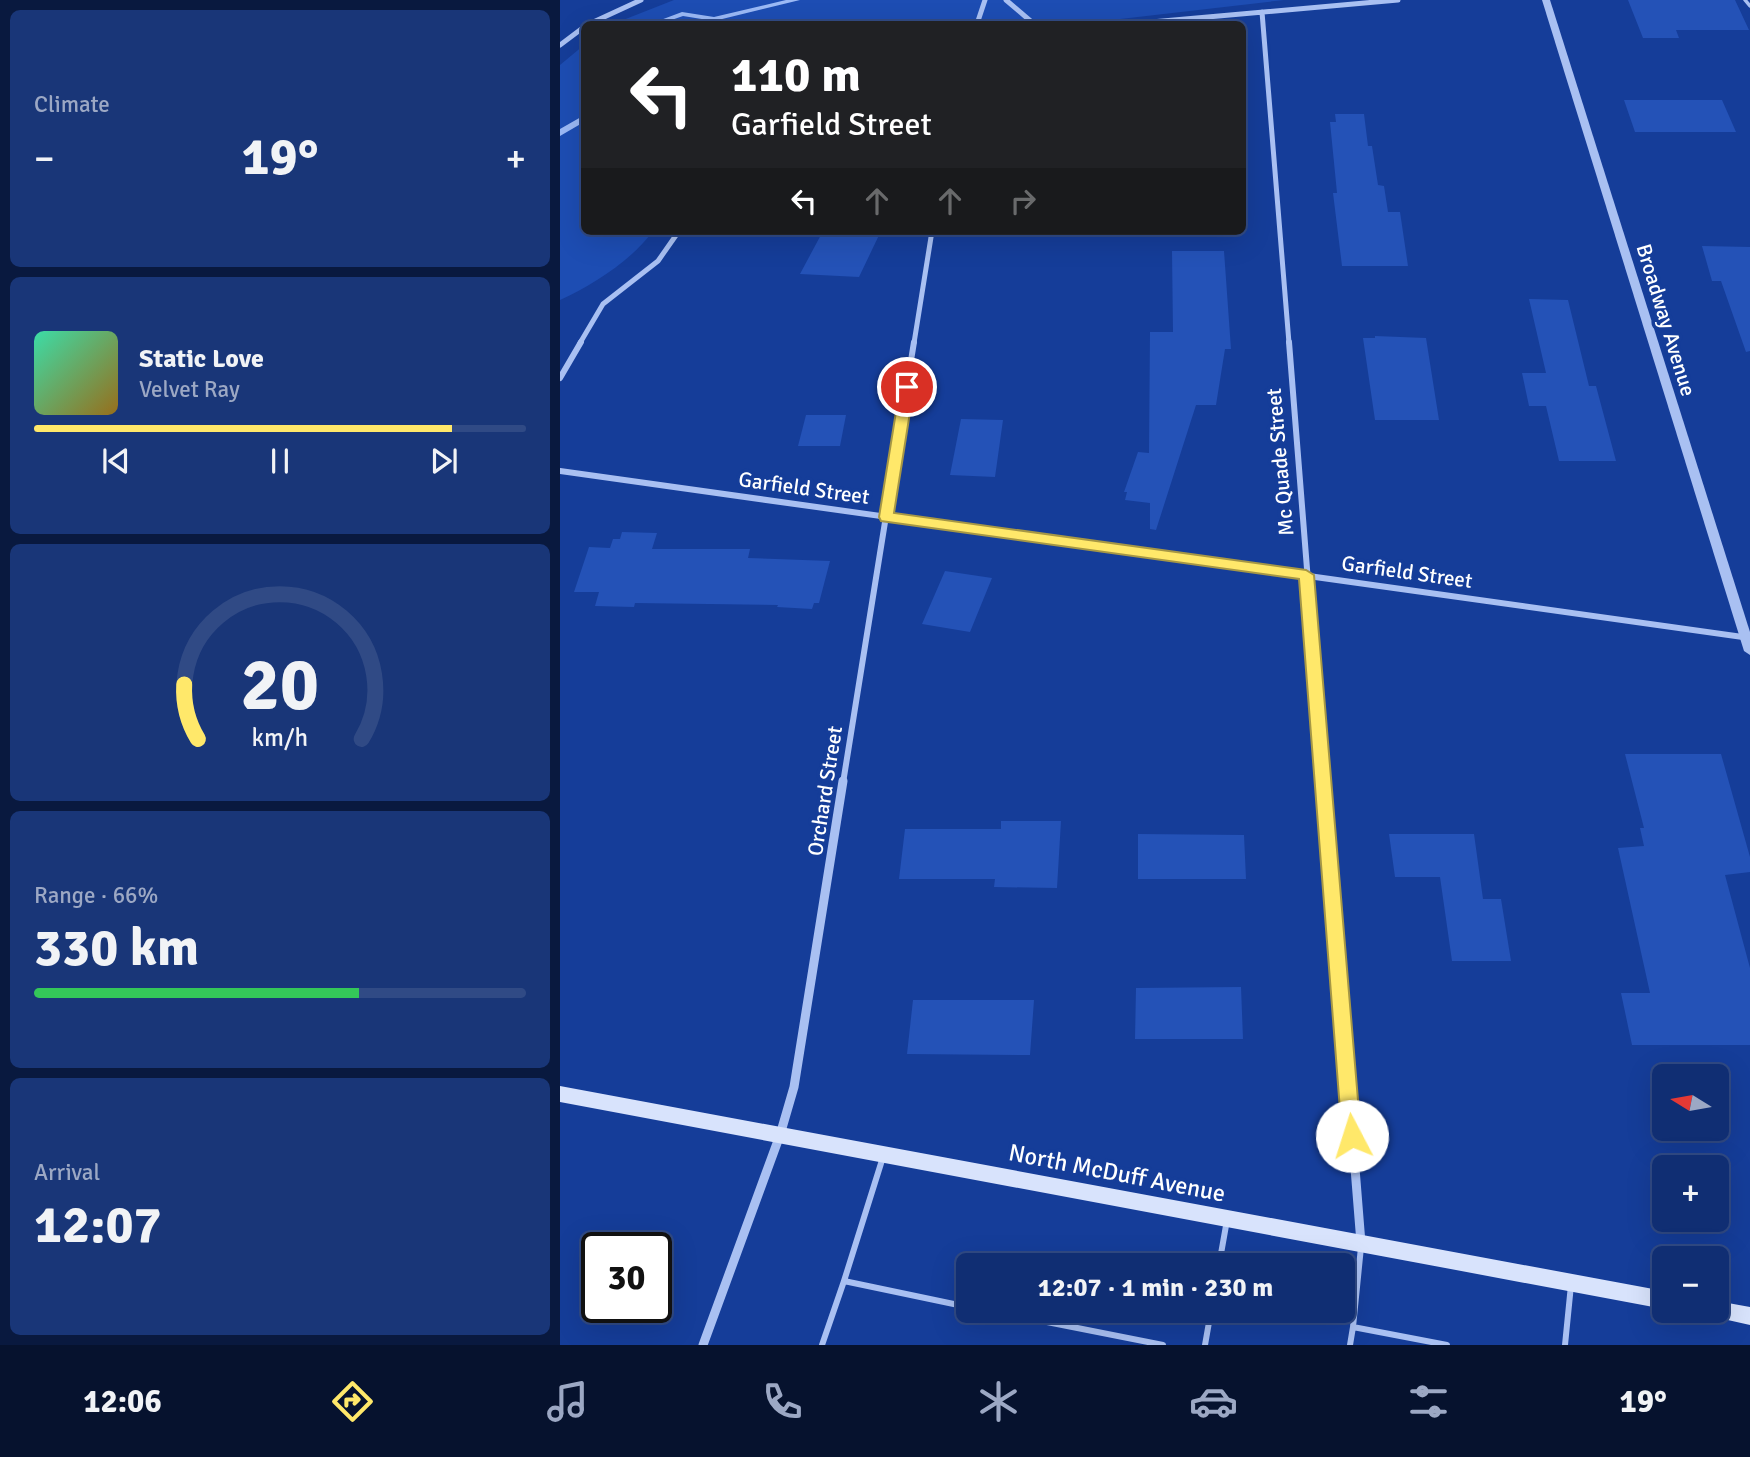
<!DOCTYPE html>
<meta charset="utf-8">
<style>
:root{--surface:#102e73;--page:#193678;--text:#f1f3f6;--muted:#9ca8c4;--line:#304a85;--accent:#ffe86a}
body{margin:0;font-family:Signika,sans-serif;background:var(--page);color:var(--text);height:100vh;display:flex;flex-direction:column;font-size:26px;white-space:nowrap}
*{box-sizing:border-box;margin:0}
p{font-size:23px;color:var(--muted)}
.icon{flex:none;width:38px;height:38px;fill:none;stroke:currentColor;stroke-width:2;stroke-linecap:round;stroke-linejoin:round}
.map{position:relative;flex:1;overflow:hidden}
.sheet{display:flex;flex-direction:column;gap:10px;padding:10px;background:#09193f;width:560px}
.sheet>*{flex:none}
.banner{position:absolute;left:21px;top:21px;width:665px;height:214px;border-radius:10px;box-shadow:0 7px 28px #0002,0 0 0 2px var(--line);background:#202124;color:#fff;overflow:hidden}
.needle{width:46px;rotate:281deg}
.controls{position:absolute;left:1092px;top:1064px;display:grid;gap:14px}
.controls a{display:grid;place-items:center;width:77px;height:77px;border-radius:10px;background:var(--surface);box-shadow:0 7px 28px #0002,0 0 0 2px var(--line);font-size:35px}
.speed{position:absolute;left:21px;top:1232px;display:flex;gap:14px;font-size:35px;font-weight:700;text-align:center}
.speed>*{display:grid;place-content:center;width:91px;height:91px;border-radius:50%;background:var(--surface);box-shadow:0 7px 28px #0002,0 0 0 2px var(--line);line-height:1}
.speed .limit{border:4px solid #111;border-radius:10px;background:#fff;color:#111}
.pin{position:absolute;display:grid;place-items:center;width:60px;height:60px;color:#fff;margin:-30px;border:4px solid #fff;border-radius:50%;box-shadow:0 2px 7px #0007}
.me{position:absolute;width:77px;margin:-38px;rotate:355deg;stroke-linejoin:round;filter:drop-shadow(0 0 5px #0008)}
.turn{display:flex;align-items:center;gap:24px;height:147px;padding:0 35px;font-size:32px}
.turn .icon{width:91px;height:91px;stroke-width:2.5}
.turn b{display:block;font-size:49px;line-height:60px}
.lanes{display:flex;align-items:center;height:66px;padding:0 35px;background:#0003;justify-content:center;gap:35px;direction:ltr}
.lanes .off{opacity:.35}
.big{font-size:52px;font-weight:800;line-height:1.1}
.sheet .widget{flex:1;display:flex;flex-direction:column;justify-content:center;gap:10px;min-width:0;padding:0 24px;border-radius:10px;background:var(--page)}
.sheet .dial{align-items:center;gap:0}
.dial svg{height:182px;overflow:visible;fill:none;stroke:var(--line);stroke-width:7;stroke-linecap:round;text-anchor:middle}
.dial text{fill:var(--text);stroke:none}
.song{display:flex;align-items:center;gap:21px}
.cover{width:84px;height:84px;border-radius:10px;background:linear-gradient(135deg,hsl(160 70% 55%),hsl(40 70% 35%))}
.played{height:7px;border-radius:4px;background:linear-gradient(90deg,var(--accent) 85%,var(--line) 85%)}
.keys{display:flex;justify-content:space-around;direction:ltr}
.heat{display:flex;justify-content:space-between;align-items:center;font-size:38px;direction:ltr}
.charge{height:10px;border-radius:5px;background:linear-gradient(90deg,#34c759 66%,var(--line) 0)}
.trip{position:absolute;left:396px;top:1253px;width:399px;height:70px;border-radius:10px;background:var(--surface);box-shadow:0 7px 28px #0002,0 0 0 2px var(--line);font-weight:800;line-height:70px;text-align:center}
.dock{display:flex;height:112px;justify-content:space-around;align-items:center;background:#06122e;color:var(--muted)}
.dock .icon{width:49px;height:49px}
.dock .active{color:var(--accent)}
.dock b{font-size:32px;color:var(--text)}
main{display:flex;flex:1;min-height:0}
.map>svg:first-child{display:block}
.green{fill:#1d4db3}
.lines{fill:none;stroke-linecap:round;stroke-linejoin:round}
.stream{fill:#9bb9f5;fill-rule:evenodd}
.building{fill:#2452b7}
.service-far1{stroke:#a9c0f2;stroke-width:3.5}
.service{stroke:#a9c0f2;stroke-width:6}
.minor-far2{stroke:#a9c0f2;stroke-width:5}
.minor-far1{stroke:#a9c0f2;stroke-width:6}
.minor{stroke:#a9c0f2;stroke-width:9}
.tertiary{fill:#a9c0f2;fill-rule:evenodd}
.secondary{fill:#d8e3fc;fill-rule:evenodd}
.route{fill:#ffe86a;stroke:#a69745;stroke-width:2}
.labels{text-anchor:middle;stroke-width:7;stroke-linejoin:round;paint-order:stroke}
.street-label{font-size:21px;fill:#fff;stroke:#153d99}
.near-street-label{font-size:24px;fill:#fff;stroke:#153d99}
</style>
<main>
<section class="sheet">
<div class="widget"><p>Climate</p>
<div class="heat"><a>−</a><b class="big">19°</b><a>+</a></div>
</div>
<div class="widget">
<div class="song"><i class="cover"></i><div><b>Static Love</b><p>Velvet Ray</p></div></div>
<div class="played"></div>
<div class="keys"><svg class="icon" aria-label="previous" viewBox="0 0 24 24"><path d="M18 5L8 12l10 7zM5 5v14"/></svg><svg class="icon" aria-label="pause" viewBox="0 0 24 24"><path d="M8 5v14M16 5v14"/></svg><svg class="icon" aria-label="next" viewBox="0 0 24 24"><path d="M6 5l10 7-10 7zM19 5v14"/></svg></div>
</div>
<div class="widget dial"><svg viewBox="0 0 100 80">
<path d="M14 69A42 42 0 1 1 86 69"/>
<path d="M14 69A42 42 0 0 1 8 45" stroke="#ffe86a"/>
<text x="50" y="56" font-size="32" font-weight="700">20</text>
<text x="50" y="72" font-size="11">km/h</text>
</svg></div>
<div class="widget"><p>Range · 66%</p><b class="big">330 km</b><div class="charge"></div></div>
<div class="widget"><p>Arrival</p><b class="big">12:07</b></div>
</section>
<div class="map">
<svg width="1190" height="1345" viewBox="0 0 1190 1345">
<rect width="100%" height="100%" fill="#153d99"/>
<path class="green" d="M114,0H724L517,24H53Z
M24,45V231H93C72,260 33,285 0,300V65Z"/>
<g class="lines">
<path class="stream" d="M226,0H240L154,21L123,16L100,24H90L122,12L154,17Z
M21,117H24V122L0,136V129Z"/>
</g>
<path class="building" d="M1068,0H1175L1189,30H1116L1119,38H1083Z
M1064,100H1162L1176,132H1075Z
M775,114H804L808,146H812L818,185L824,186L828,212H840L848,266H782L773,193H777L770,122H776Z
M263,231H321L299,277L240,274Z
M1142,246L1190,247V351L1186,352L1161,281H1152Z
M612,251H664L671,349H665L656,405H636L596,530L590,529V503L565,500L567,492H564L578,452L589,453L590,332H613Z
M969,299L1008,300L1029,386H1036L1056,461H999L986,406H969L962,373H986Z
M815,336L866,338L879,420H815L803,338H815Z
M246,415H286L280,446H238Z
M401,419L443,420L435,477L390,475Z
M62,532L97,533L92,549H190L188,558L270,561L259,603H254L252,609L217,607L218,605L75,603L74,607L35,606L39,592H14L29,547L50,548L53,539H60Z
M385,571L432,578L410,632L362,624Z
M1065,754H1161L1190,857V872L1165,875L1190,968V1045H1072L1061,993H1090L1058,848L1084,846L1080,828H1084Z
M441,821H501L497,888L434,887L435,879H339L345,829H441Z
M578,834L684,835L686,879H578Z
M829,834H914L923,899H941L951,961H892L880,877H835Z
M681,987L683,1039H575L576,988Z
M353,1000H474L470,1055L347,1054Z"/>
<g class="lines">
<path class="service-far1" d="M1185,0L1190,6"/>
<path class="service" d="M323,1157L284,1281L408,1307
M801,1247L793,1327L887,1345
M659,1265L667,1220
M482,1321L603,1345
M262,1345L284,1281
M645,1345L651,1311
M790,1345L793,1327
M1005,1345L1011,1285"/>
<path class="minor-far2" d="M446,0L474,24
M702,12L729,343
M29,24L81,0
M417,24L425,0
M569,24L838,0
M0,45L24,27
M20,343L43,304L98,261L119,231
M354,343L372,231"/>
<path class="minor-far1" d="M729,342L764,783
M0,378L21,342
M0,471L1190,638
M283,783L354,342"/>
<path class="minor" d="M764,781L801,1243
M143,1345L220,1135L234,1087L283,781"/>
<path class="tertiary" d="M982,0H990L1190,632V655L1184,651Z"/>
<path class="secondary" d="M0,1086L1104,1291V1309L0,1102Z
M1157,1301L1190,1307V1325L1150,1316L1148,1311H1157Z"/>
</g>
<path class="route" d="M347,383L354,387L334,513L746,570L754,575L801,1136L799,1142L792,1145L785,1142L782,1136L739,579L321,521L319,517L340,387Z"/>
<g class="labels">
<g class="street-label">
<text transform="translate(1106 320) rotate(73)" y="7">Broadway Avenue</text>
<text transform="translate(720 462) rotate(-95)" y="7">Mc Quade Street</text>
<text transform="translate(244 488) rotate(8)" y="7">Garfield Street</text>
<text transform="translate(847 572) rotate(8)" y="7">Garfield Street</text>
<text transform="translate(265 791) rotate(-81)" y="7">Orchard Street</text>
</g>
<g class="near-street-label">
<text transform="translate(557 1173) rotate(11)" y="8">North McDuff Avenue</text>
</g>
</g>
</svg>
<div class="controls">
<a><svg class="needle" viewBox="-14 -14 28 28"><path d="M0-13l5 13h-10z" fill="#e53935"/><path d="M0 13l5-13h-10z" fill="#9ca8c4"/></svg></a>
<a>+</a>
<a>−</a>
</div>
<div class="speed"><div class="limit">30</div></div>
<div class="pin" style="left:347px;top:387px;background:#d93025"><svg class="icon" aria-label="arrive" viewBox="0 0 24 24"><path d="M6 21V4h12l-3 4 3 4H6"/></svg></div>
<svg class="me" style="left:792px;top:1136px" viewBox="-20 -20 40 40"><circle r="19" fill="#fff"/><path d="M0-13L10 11 0 6-10 11z" fill="#ffe86a"/></svg>
<div class="trip">12:07 · 1 min · 230 m</div>
<div class="banner">
<div class="turn"><svg class="icon" aria-label="left" viewBox="0 0 24 24"><path d="M17 20v-9H6M10 6l-5 5 5 5"/></svg><div><b>110 m</b>Garfield Street</div></div>
<div class="lanes"><svg class="icon" aria-label="left" viewBox="0 0 24 24"><path d="M17 20v-9H6M10 6l-5 5 5 5"/></svg><svg class="icon off" aria-label="ahead" viewBox="0 0 24 24"><path d="M12 20V5M6 11l6-6 6 6"/></svg><svg class="icon off" aria-label="ahead" viewBox="0 0 24 24"><path d="M12 20V5M6 11l6-6 6 6"/></svg><svg class="icon off" aria-label="right" viewBox="0 0 24 24"><path d="M7 20v-9h11M14 6l5 5-5 5"/></svg></div>
</div>
</div>
</main>
<nav class="dock">
<b>12:06</b>
<svg class="icon active" aria-label="directions" viewBox="0 0 24 24"><path d="M12 3l9 9-9 9-9-9zM9 14v-3h6M13 9l2 2-2 2"/></svg>
<svg class="icon" aria-label="music" viewBox="0 0 24 24"><path d="M9 18V5l10-2v13"/><circle cx="6" cy="18" r="3"/><circle cx="16" cy="16" r="3"/></svg>
<svg class="icon" aria-label="phone" viewBox="0 0 24 24"><path d="M5 4h4l2 5-3 2q2 4 5 5l2-3 5 2v4C11 20 4 13 5 4z"/></svg>
<svg class="icon" aria-label="climate" viewBox="0 0 24 24"><path d="M12 3v18M4 7l16 10M4 17L20 7"/></svg>
<svg class="icon" aria-label="car" viewBox="0 0 24 24"><path d="M5 17H2v-5l4-1 3-4h7l3 4 3 1v5h-3M9 17h6M6 11h13"/><circle cx="7" cy="17" r="2"/><circle cx="17" cy="17" r="2"/></svg>
<svg class="icon" aria-label="filters" viewBox="0 0 24 24"><path d="M4 7h16M4 17h16"/><circle cx="9" cy="7" r="2"/><circle cx="15" cy="17" r="2"/></svg>
<b>19°</b>
</nav>
